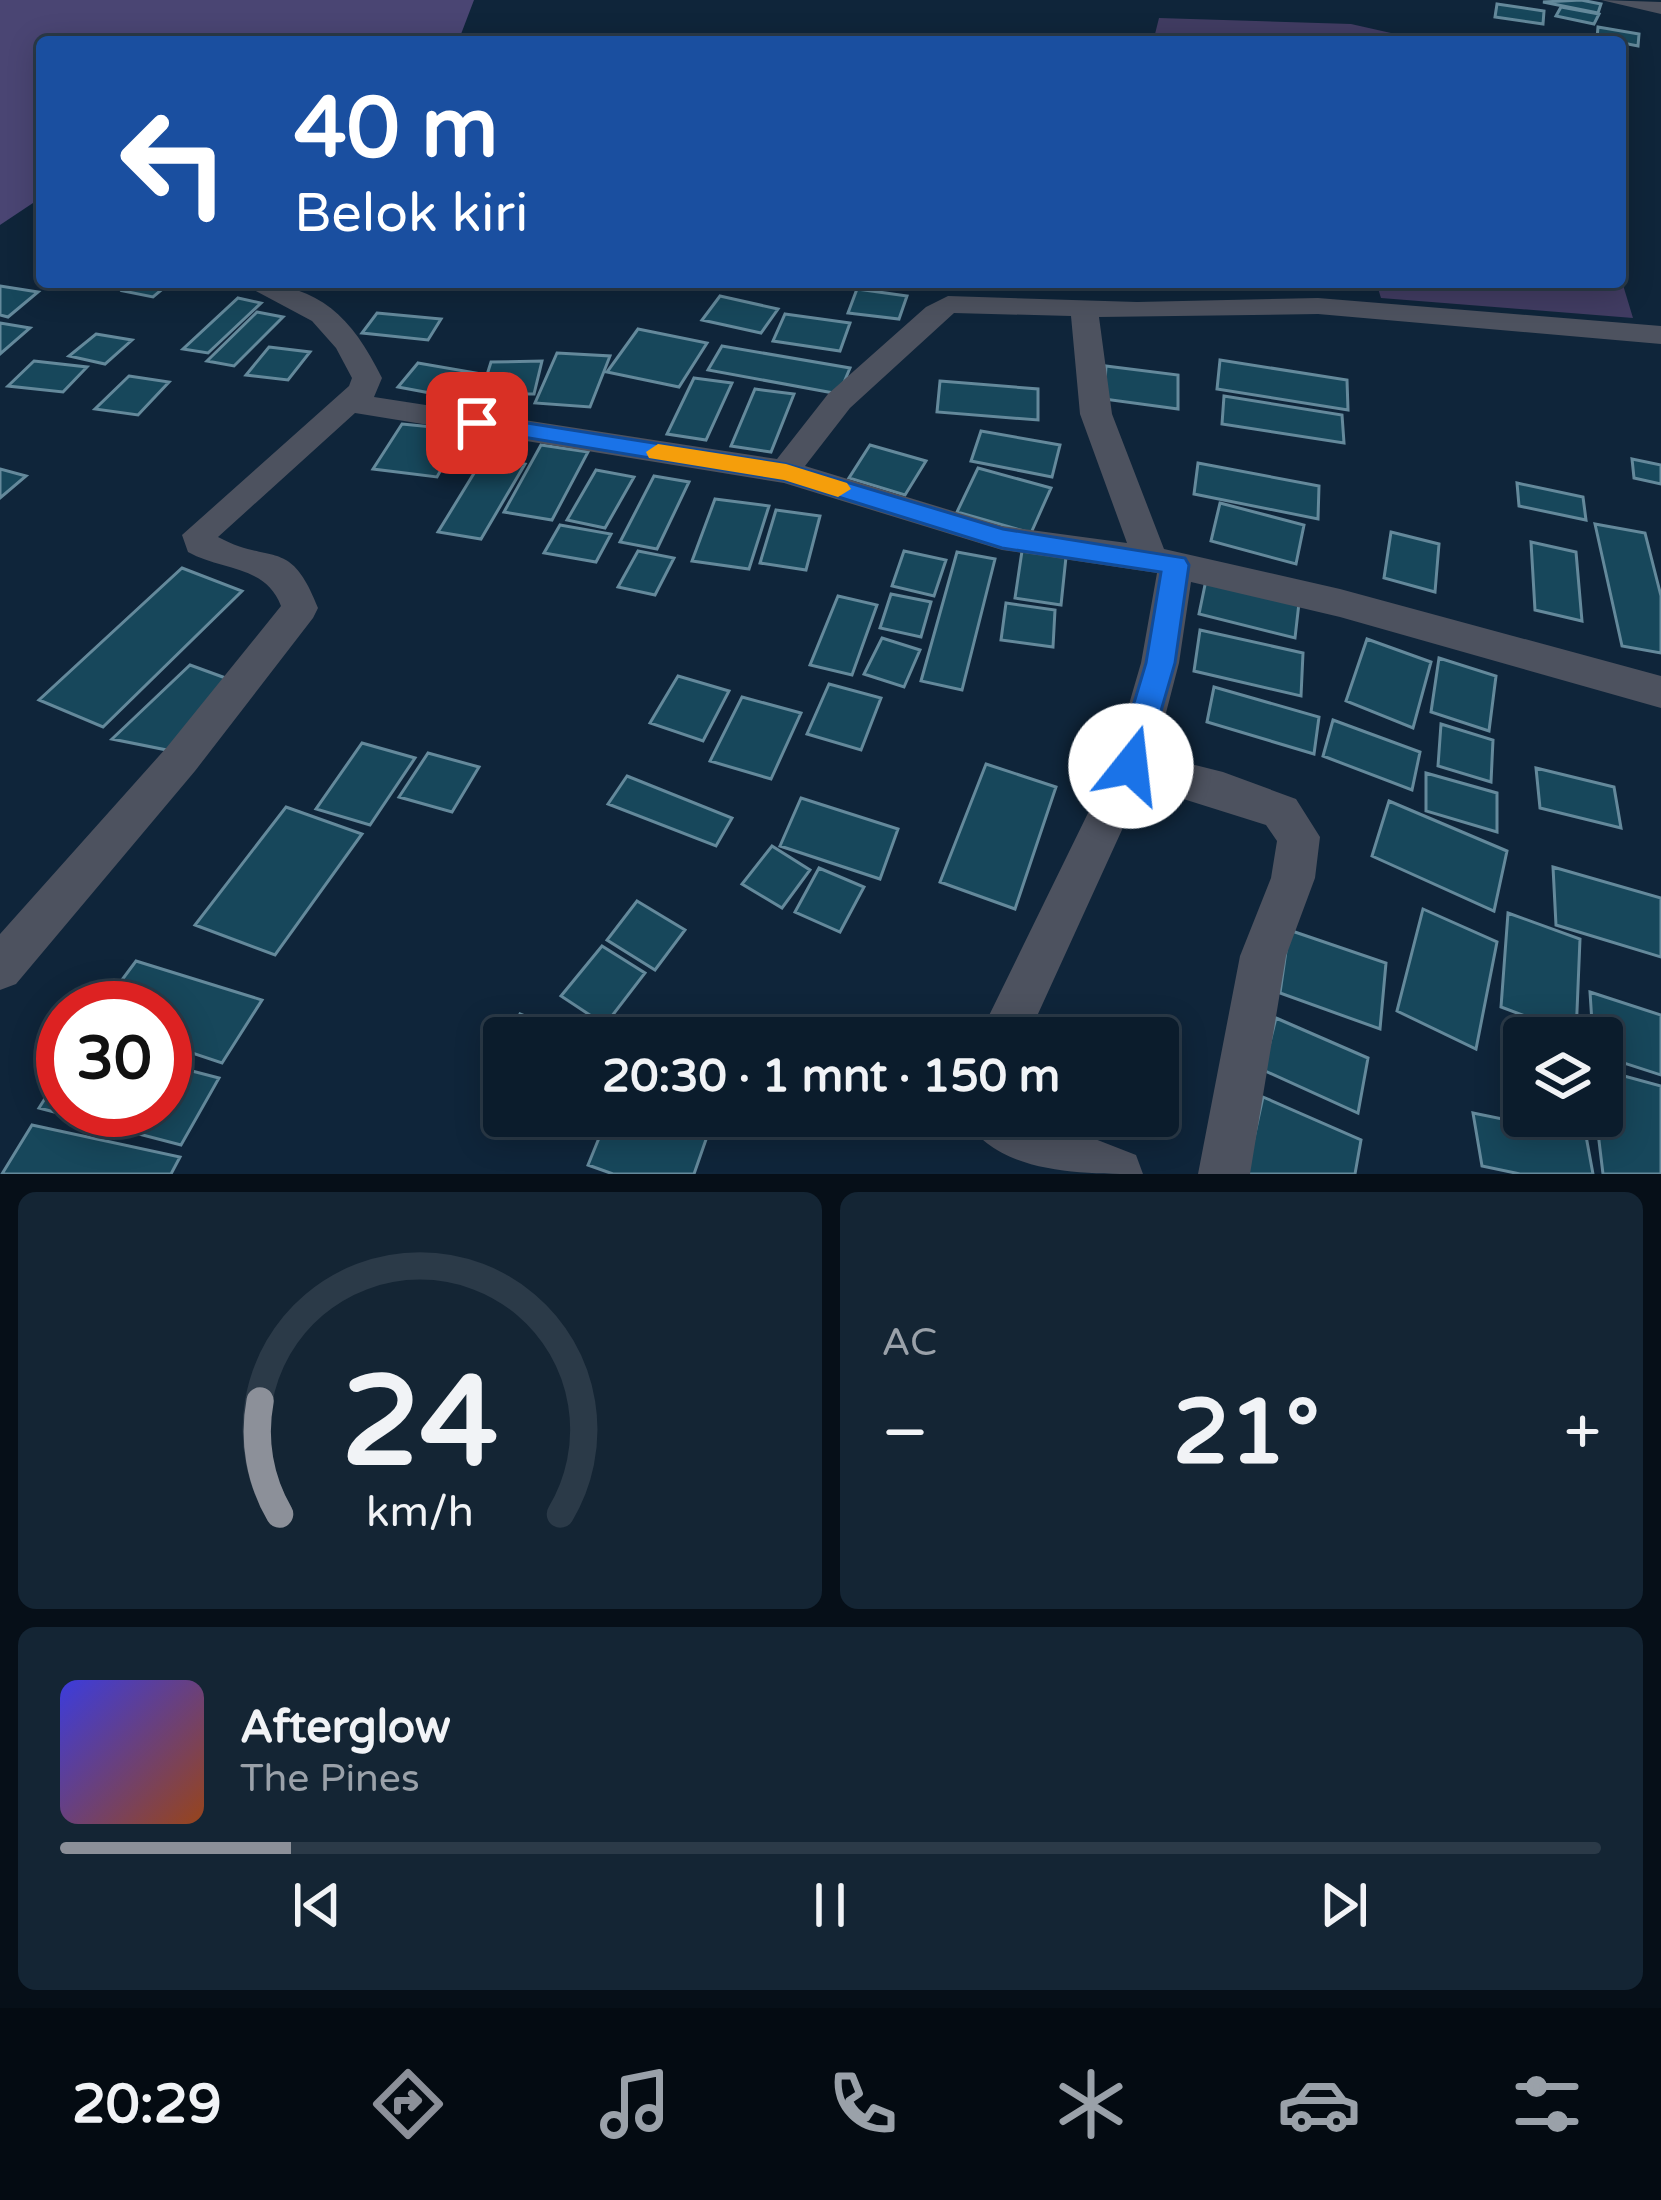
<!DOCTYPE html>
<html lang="id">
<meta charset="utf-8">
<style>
:root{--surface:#0b1c2c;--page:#142534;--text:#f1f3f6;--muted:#9aa1a9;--line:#2b3a48;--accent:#8c9099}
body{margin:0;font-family:"Varela Round",sans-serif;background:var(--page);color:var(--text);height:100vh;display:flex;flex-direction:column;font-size:45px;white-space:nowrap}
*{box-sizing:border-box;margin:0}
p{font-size:39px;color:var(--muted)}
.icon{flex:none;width:66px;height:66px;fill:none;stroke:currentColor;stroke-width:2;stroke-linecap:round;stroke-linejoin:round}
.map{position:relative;height:1174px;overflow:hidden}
.sheet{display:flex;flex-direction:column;gap:18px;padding:18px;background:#060f18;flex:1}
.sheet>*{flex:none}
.top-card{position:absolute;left:36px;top:36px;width:1590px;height:252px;border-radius:12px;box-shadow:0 6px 30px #0003,0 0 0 3px var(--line);background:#1a4fa0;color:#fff;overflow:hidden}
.fabs{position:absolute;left:1503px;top:1017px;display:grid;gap:24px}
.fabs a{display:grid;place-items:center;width:120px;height:120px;border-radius:12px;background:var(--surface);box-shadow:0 6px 30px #0003,0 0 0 3px var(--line);font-size:60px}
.speed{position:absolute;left:36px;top:981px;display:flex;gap:24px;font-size:60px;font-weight:700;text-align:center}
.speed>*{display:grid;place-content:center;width:156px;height:156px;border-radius:50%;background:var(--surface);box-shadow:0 6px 30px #0003,0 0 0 3px var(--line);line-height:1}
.speed .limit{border:18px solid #d22;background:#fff;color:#111}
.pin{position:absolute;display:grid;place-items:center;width:102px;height:102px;color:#fff;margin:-51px;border-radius:24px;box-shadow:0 6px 18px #0006}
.me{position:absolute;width:132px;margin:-66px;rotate:16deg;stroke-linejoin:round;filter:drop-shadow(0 0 9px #0008)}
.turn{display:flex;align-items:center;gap:42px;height:252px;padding:0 60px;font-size:54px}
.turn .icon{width:156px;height:156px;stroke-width:2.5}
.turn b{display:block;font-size:84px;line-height:102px}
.big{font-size:90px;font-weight:700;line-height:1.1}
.sheet .widget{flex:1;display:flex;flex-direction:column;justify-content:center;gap:18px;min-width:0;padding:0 42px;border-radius:18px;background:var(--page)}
.sheet .dial{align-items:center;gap:0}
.dial svg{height:312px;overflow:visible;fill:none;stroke:var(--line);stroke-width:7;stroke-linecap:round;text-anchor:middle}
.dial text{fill:var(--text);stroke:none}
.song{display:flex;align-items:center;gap:36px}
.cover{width:144px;height:144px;border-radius:18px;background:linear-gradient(135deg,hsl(240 70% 55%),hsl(20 70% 35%))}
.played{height:12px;border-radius:6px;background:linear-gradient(90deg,var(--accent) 15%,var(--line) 15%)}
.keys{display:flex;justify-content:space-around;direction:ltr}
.heat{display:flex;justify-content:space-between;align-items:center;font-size:66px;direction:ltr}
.sheet .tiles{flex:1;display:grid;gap:18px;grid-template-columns:1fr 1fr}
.widget:last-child{grid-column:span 2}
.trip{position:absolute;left:483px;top:1017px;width:696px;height:120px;border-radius:12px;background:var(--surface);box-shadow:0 6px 30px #0003,0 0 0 3px var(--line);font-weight:700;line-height:120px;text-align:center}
.tab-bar{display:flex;height:192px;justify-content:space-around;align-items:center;background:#040b12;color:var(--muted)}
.tab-bar .icon{width:84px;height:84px}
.tab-bar .selected{color:var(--accent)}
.tab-bar b{font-size:54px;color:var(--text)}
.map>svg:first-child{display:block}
.green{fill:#413c62}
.forest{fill:#4a4573}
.building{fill:#17475b;stroke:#64899b;stroke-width:3}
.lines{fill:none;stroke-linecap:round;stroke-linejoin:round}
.minor{fill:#4d525f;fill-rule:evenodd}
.route{fill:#1a73e8;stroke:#114b97;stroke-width:3}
.slow{fill:#f59e0b}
</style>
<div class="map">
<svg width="1661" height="1174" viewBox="0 0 1661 1174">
<rect width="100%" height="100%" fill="#0f253a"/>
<path class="green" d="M1159,18L1351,24L1431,42H1153Z
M1620,275L1633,318L1381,298L1376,282H1620Z"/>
<path class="forest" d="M0,0H474L458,42H42V197L0,225Z"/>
<path class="building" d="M1581,0L1601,4L1598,13L1543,2Z
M1497,4L1544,11L1543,24L1495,17Z
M1561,7L1599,14L1594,24L1556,16Z
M1598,27L1639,34L1638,46L1597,38Z
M134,282H171L153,297L123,291Z
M0,286L38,292L8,317L0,315Z
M857,289L907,296L899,319L848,313Z
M720,296L778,309L761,333L702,320Z
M238,298L261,303L208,353L183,349Z
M257,312L283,317L234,366L207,361Z
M377,313L441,319L428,340L362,333Z
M785,314L850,323L840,351L773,341Z
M0,323L30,328L0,354Z
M638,329L707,343L679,387L607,372Z
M96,334L132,340L105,364L69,356Z
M722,346L850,368L839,394L708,370Z
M269,347L310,352L288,380L246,375Z
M557,353L610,356L590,407L535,403Z
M1220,360L1347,380L1348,410L1217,389Z
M34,361L87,367L63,392L8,386Z
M542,361L534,394H481L491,362Z
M418,363L476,373L457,398L398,387Z
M1106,366L1178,375V409L1104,399Z
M129,376L169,382L138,415L95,409Z
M694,378L732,383L706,440L667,434Z
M940,381L1038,389V420L937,412Z
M755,389L794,394L771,452L731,446Z
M1224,396L1342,415L1344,443L1222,424Z
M402,424L463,430L437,477L373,469Z
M981,431L1060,445L1052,477L971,461Z
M541,445L588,452L552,520L504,512Z
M870,445L926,461L905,495L849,478Z
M484,457L525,464L481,539L438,532Z
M1632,459L1661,465V484L1634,478Z
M1198,463L1319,486L1318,519L1194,494Z
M978,468L1051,488L1031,533L957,512Z
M0,469L26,476L0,498Z
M596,470L634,477L605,528L567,520Z
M654,476L689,482L657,549L620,542Z
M1517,483L1583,497L1586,520L1519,506Z
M715,499L769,506L749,569L692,561Z
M1220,503L1304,525L1296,564L1211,541Z
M776,510L820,516L806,570L760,563Z
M1595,524L1645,533L1661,596V653L1622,646Z
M560,525L611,534L596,562L544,553Z
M1391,532L1439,544L1435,592L1384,578Z
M1531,542L1576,552L1582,621L1535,610Z
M638,551L674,558L655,595L618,587Z
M904,551L946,560L934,596L892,586Z
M1022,551L1066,557L1061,605L1015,598Z
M957,552L995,559L962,690L921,681Z
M182,568L242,591L103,727L39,700Z
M1206,580L1299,603L1295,638L1199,614Z
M891,594L931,602L921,637L880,628Z
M838,596L877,605L852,675L810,665Z
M1006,603L1055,610L1053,647L1001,640Z
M1200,630L1303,653L1301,696L1194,671Z
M882,638L920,650L904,687L864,674Z
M1367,639L1431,662L1413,728L1346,701Z
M1439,658L1496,676L1489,731L1431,712Z
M190,665L231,680L167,750L112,739Z
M678,676L729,691L703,741L650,723Z
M829,684L881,698L861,750L807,734Z
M1214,687L1319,717L1314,754L1207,722Z
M742,697L801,713L771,779L710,761Z
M1333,720L1420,752L1412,790L1323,756Z
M1441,724L1493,740L1491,782L1438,766Z
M362,743L415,758L370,825L316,809Z
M428,753L479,767L452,812L399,797Z
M986,764L1056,787L1015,909L940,882Z
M1536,768L1614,787L1621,828L1540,808Z
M1426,773L1497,793V832L1426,811Z
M627,776L732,818L716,846L608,804Z
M801,798L898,829L880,879L780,846Z
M1389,801L1507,851L1494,911L1372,856Z
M286,807L362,834L275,955L195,925Z
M772,846L810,870L782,908L742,884Z
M1553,867L1661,898V957L1556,925Z
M819,868L864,887L840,932L795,912Z
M637,901L685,930L655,970L607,940Z
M1423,909L1497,942L1476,1049L1397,1011Z
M1508,913L1580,939L1576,1035L1501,1007Z
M1289,930L1386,963L1380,1029L1280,993Z
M602,946L645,973L605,1025L561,996Z
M136,961L262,1000L222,1063L165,1044V1008H101Z
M1590,992L1661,1015V1075L1602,1056V1038H1593Z
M520,1014L579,1038H507Z
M1276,1018L1368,1058L1358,1113L1263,1070Z
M504,1043V1087L484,1079Z
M165,1064L219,1078L181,1145L39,1108L63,1070V1110H165Z
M1602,1070L1661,1086V1174H1603L1596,1116H1602Z
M1263,1097L1361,1140L1355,1174H1246Z
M1473,1113L1586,1136L1593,1174H1520L1482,1166Z
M608,1116H673L710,1128L694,1174H613L588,1165Z
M32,1125L180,1157L171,1174H2Z"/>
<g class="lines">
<path class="minor" d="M1601,0L1661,2V14Z
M239,282C315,282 349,311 382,378L374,397L777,459L828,394L926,307L948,296L1137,302L1318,298L1661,326V344L1318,314L1099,317L1112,414L1164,549L1340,589L1661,676V708L1340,617L1191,582L1179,663L1155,755L1223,772L1296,799L1320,837L1315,878L1286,956L1250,1174H1198L1240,956L1271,878L1277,841L1266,825L1142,786L1027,1038H978L1111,766L1141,663L1157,573L1002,550L784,483L355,413L218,537C272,566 290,536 318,608L313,618L195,771L16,984L0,990V934L167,747L281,606C266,565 222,571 188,552L182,535L349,386L352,378L336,348L312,321ZM954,313L1071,316L1080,414L1127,543L1002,526L805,466L850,408Z
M965,1116H1036L1136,1155L1143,1174C1083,1174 993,1174 965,1116Z"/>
</g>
<path class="route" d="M477,415L786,464L1003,529L1185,558L1189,565L1175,663L1142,776L1131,779L1120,776L1115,766L1146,663L1161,572L1002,548L784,480L469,428V417Z"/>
<path class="slow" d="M658,444L786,464L847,483L851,489L838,497L784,480L649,458L646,452Z"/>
</svg>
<div class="fabs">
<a><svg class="icon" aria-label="layers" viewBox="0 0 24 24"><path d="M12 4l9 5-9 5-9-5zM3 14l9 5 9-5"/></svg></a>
</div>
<div class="speed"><div class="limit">30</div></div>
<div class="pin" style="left:477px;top:423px;background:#d93025"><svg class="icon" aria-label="arrive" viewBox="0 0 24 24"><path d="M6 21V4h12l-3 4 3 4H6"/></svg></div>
<svg class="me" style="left:1131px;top:766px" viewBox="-20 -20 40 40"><circle r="19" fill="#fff"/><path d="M0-13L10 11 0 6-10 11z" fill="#1a73e8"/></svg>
<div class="trip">20:30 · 1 mnt · 150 m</div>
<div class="top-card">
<div class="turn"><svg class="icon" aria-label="left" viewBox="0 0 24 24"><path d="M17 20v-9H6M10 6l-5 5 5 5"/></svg><div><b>40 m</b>Belok kiri</div></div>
</div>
</div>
<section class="sheet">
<div class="tiles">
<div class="widget dial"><svg viewBox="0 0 100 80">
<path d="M14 69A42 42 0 1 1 86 69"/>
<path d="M14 69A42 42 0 0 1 9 40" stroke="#8c9099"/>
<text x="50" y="56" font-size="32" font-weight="700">24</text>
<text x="50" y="72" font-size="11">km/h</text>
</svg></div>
<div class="widget"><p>AC</p>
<div class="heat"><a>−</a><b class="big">21°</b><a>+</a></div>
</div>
<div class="widget">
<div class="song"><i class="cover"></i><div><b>Afterglow</b><p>The Pines</p></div></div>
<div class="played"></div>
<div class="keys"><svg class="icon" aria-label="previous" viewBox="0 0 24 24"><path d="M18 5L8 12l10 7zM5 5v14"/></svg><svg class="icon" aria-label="pause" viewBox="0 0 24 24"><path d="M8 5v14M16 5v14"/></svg><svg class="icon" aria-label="next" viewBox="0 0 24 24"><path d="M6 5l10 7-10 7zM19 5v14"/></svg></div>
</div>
</div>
</section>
<nav class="tab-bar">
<b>20:29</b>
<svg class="icon selected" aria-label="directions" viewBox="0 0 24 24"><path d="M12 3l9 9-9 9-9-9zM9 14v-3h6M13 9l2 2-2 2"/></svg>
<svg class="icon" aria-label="music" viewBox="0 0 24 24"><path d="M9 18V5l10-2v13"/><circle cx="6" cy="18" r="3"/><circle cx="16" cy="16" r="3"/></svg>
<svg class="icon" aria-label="phone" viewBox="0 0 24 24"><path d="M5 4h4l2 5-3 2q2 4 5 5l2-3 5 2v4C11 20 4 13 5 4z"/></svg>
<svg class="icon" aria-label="climate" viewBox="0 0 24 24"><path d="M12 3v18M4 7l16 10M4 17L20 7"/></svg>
<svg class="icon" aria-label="car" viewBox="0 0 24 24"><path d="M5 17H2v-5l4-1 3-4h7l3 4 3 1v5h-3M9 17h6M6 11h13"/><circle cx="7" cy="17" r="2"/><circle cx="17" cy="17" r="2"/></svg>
<svg class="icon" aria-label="filters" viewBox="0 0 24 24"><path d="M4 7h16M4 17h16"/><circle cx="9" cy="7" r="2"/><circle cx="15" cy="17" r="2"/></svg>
</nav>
